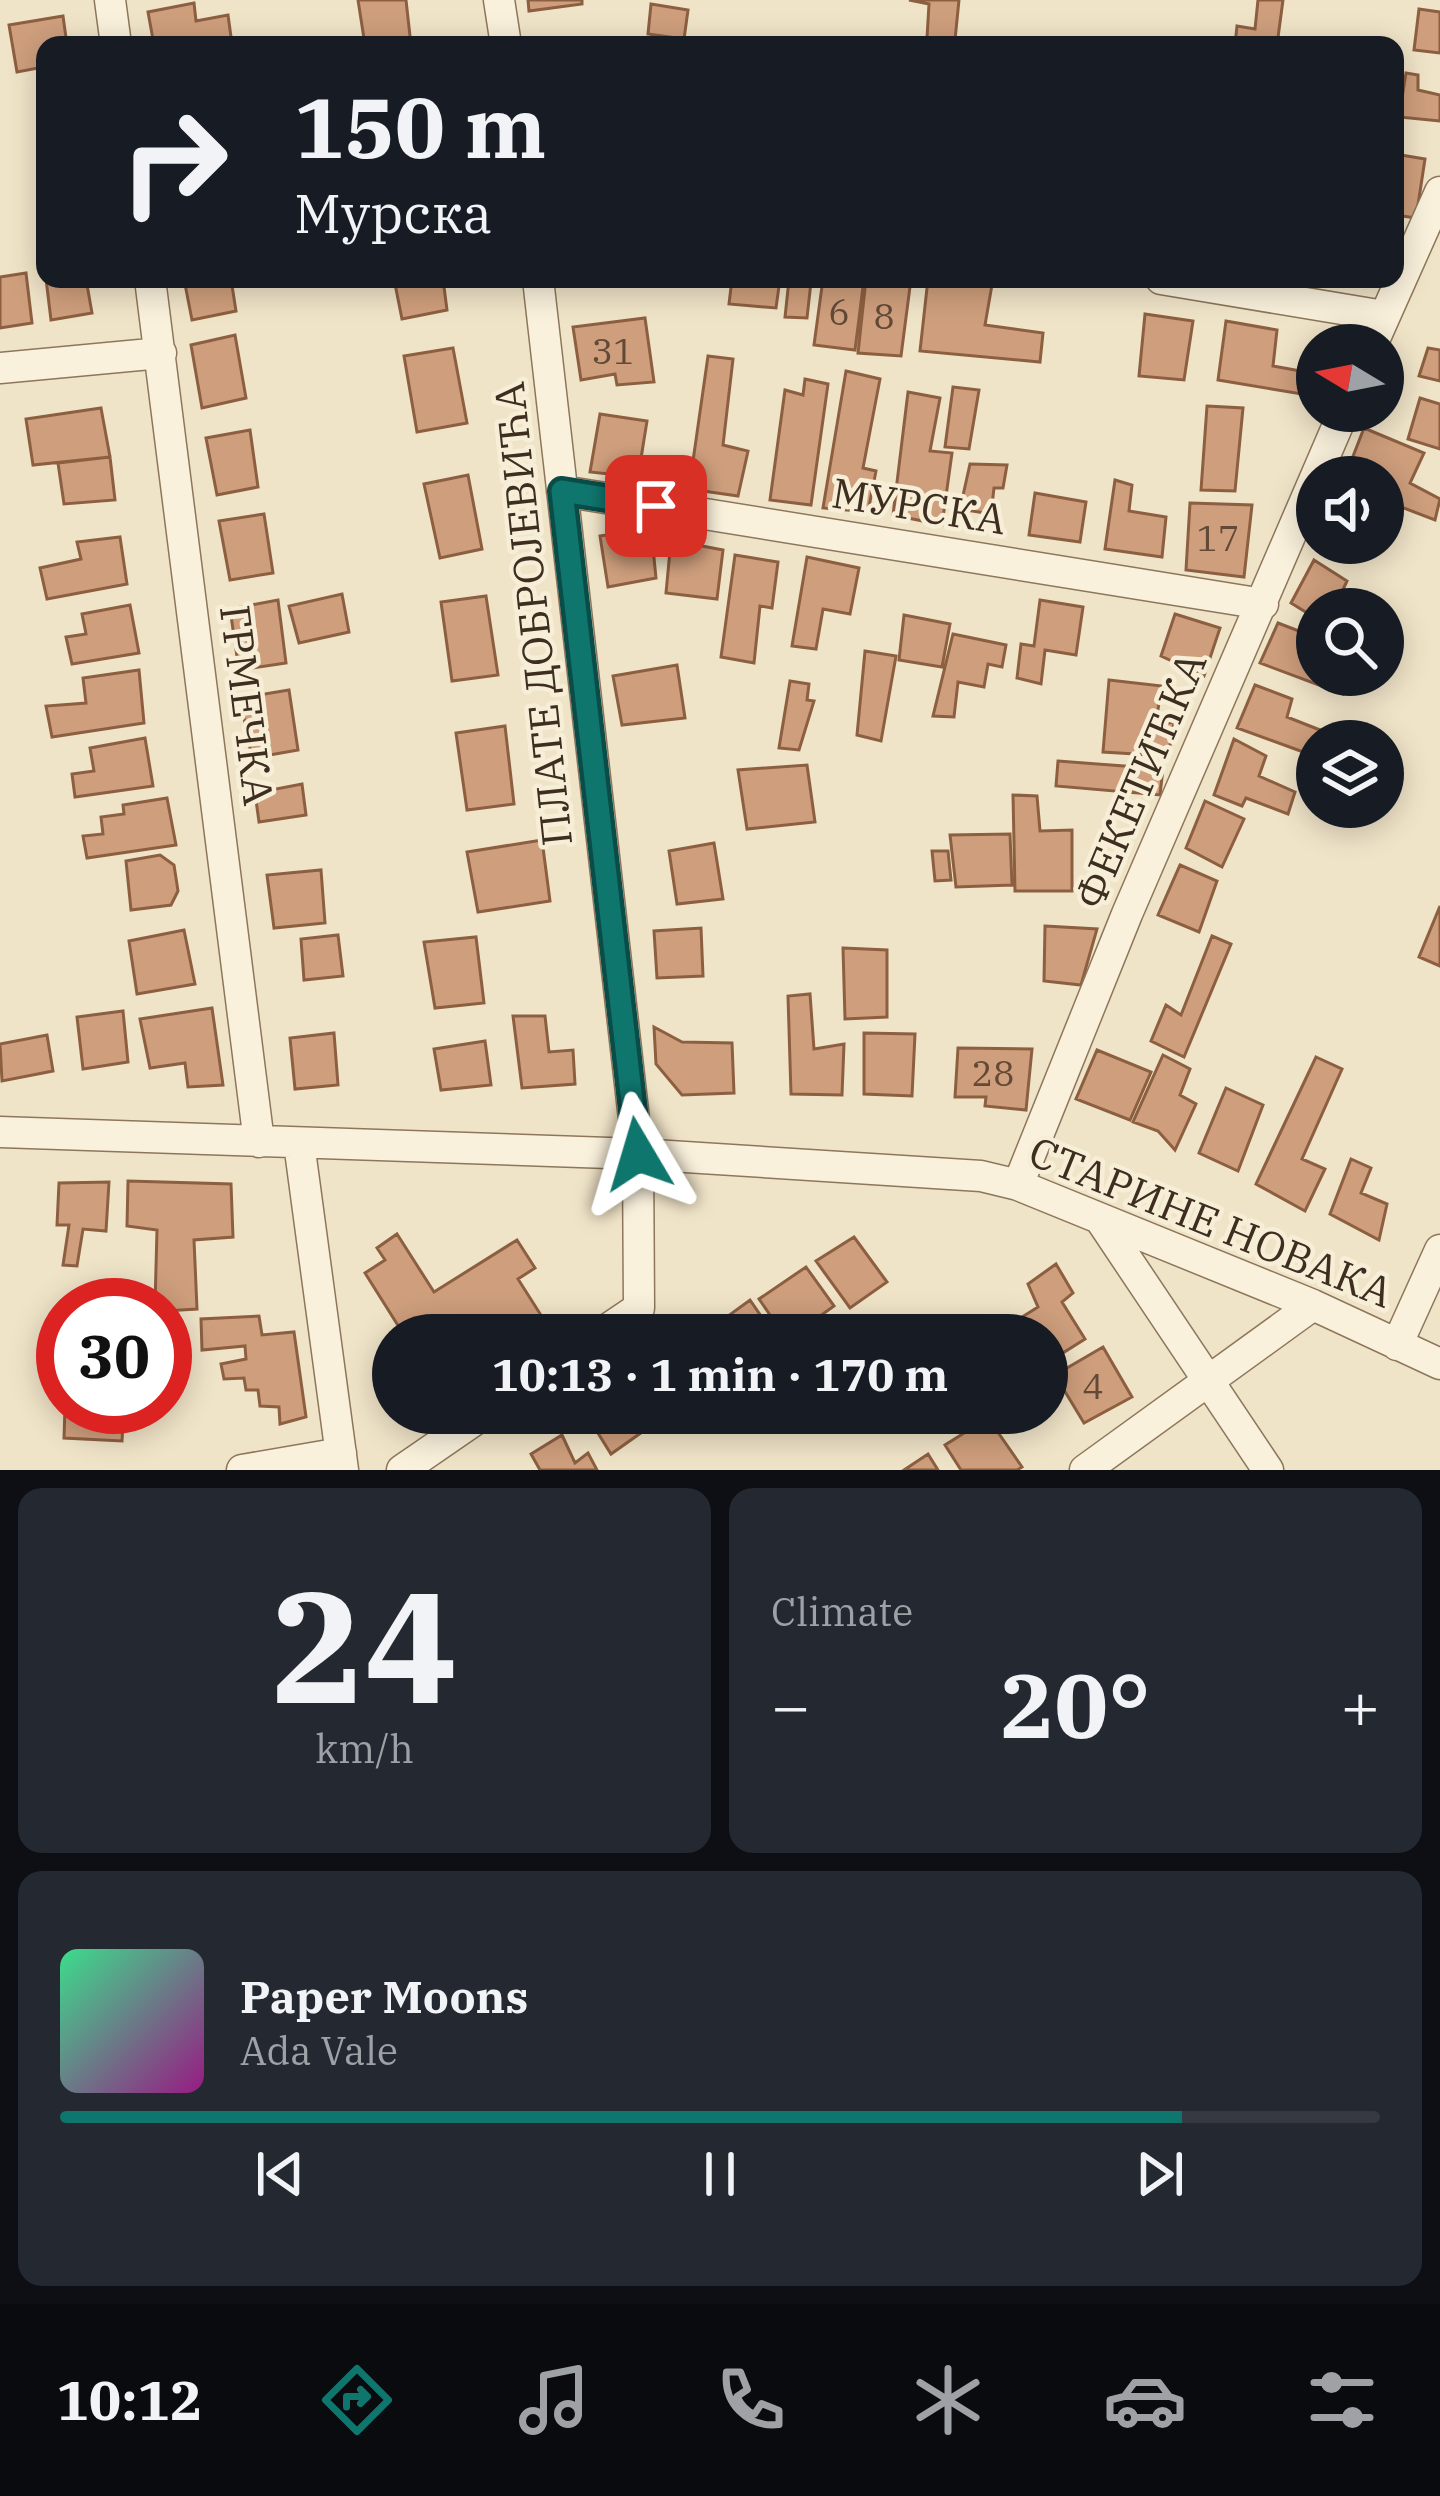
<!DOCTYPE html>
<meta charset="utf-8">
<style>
:root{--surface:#171b24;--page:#242831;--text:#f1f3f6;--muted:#9ea1a6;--line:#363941;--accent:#0f766e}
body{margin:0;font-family:"IBM Plex Serif",serif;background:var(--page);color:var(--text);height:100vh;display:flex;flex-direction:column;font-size:45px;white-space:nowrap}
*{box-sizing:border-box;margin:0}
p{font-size:39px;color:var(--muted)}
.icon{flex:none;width:66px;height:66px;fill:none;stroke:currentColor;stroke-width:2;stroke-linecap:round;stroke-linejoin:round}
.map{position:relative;height:1470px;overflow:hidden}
.sheet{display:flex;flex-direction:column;gap:18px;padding:18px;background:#0d0f14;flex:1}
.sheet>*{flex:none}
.banner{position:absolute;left:36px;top:36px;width:1368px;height:252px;border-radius:24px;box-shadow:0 6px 30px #0003;background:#171b24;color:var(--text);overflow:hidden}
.needle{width:78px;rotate:280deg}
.tools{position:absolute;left:1296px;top:324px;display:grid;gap:24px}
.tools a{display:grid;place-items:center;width:108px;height:108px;border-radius:50%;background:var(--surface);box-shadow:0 6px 30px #0003;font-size:60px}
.speed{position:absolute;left:36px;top:1278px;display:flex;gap:24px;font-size:60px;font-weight:700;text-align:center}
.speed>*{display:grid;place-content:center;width:156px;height:156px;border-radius:50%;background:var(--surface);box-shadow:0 6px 30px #0003;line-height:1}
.speed .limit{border:18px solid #d22;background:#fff;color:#111}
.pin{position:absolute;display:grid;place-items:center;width:102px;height:102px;color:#fff;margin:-51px;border-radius:24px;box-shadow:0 6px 18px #0006}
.me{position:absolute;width:132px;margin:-66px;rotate:353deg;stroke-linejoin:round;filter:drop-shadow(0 0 9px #0008)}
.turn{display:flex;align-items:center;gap:42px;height:252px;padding:0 60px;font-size:54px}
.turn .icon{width:156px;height:156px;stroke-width:2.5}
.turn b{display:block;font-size:84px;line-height:102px}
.big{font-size:90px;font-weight:700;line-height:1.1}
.sheet .widget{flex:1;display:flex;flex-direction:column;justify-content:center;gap:18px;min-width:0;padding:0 42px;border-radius:24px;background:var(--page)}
.sheet .dial{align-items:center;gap:0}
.dial b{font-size:156px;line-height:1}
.song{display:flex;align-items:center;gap:36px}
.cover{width:144px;height:144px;border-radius:18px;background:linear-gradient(135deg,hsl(150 70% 55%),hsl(310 70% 35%))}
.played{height:12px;border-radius:6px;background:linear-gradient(90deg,var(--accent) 85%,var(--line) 85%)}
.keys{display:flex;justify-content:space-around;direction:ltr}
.heat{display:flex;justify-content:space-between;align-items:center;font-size:66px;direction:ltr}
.sheet .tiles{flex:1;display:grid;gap:18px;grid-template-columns:1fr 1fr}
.widget:last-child{grid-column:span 2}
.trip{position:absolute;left:372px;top:1314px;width:696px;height:120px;border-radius:60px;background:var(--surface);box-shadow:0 6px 30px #0003;font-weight:700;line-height:120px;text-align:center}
.menu{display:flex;height:192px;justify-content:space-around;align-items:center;background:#090b0e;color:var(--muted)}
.menu .icon{width:84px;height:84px}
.menu .selected{color:var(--accent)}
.menu b{font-size:54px;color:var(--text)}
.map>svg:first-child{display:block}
.building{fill:#cf9f7d;stroke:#8d5f41;stroke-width:3}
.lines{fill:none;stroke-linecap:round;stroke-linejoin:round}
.minor-casing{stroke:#8d765c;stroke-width:33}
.minor{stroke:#faf1dc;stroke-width:30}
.route-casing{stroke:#0a4d48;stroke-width:30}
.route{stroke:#0f766e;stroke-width:21}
.labels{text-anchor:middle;stroke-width:9;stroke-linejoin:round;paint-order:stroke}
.number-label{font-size:36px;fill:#624a37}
.street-label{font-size:42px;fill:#3d2e20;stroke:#f7eed8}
</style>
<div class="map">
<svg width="1440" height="1470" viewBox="0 0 1440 1470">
<rect width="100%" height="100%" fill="#f0e4c8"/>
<path class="building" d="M358,0H406L411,45H365Z
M528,0H582V4L529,11Z
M909,0H959L955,40L927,38L929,4Z
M1258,0H1283L1277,45H1235L1237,26L1255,29Z
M194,3L196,21L228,15L232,44L154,45L148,12Z
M651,4L688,10L684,39L648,34Z
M1419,9L1440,12V53L1414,50Z
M63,16L67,45H45L41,91L38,68L17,72L9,25Z
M1406,73L1418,75V90L1440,95V121L1399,117Z
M1395,154L1425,159L1416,218L1395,215Z
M26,273L32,323L0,328V277Z
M46,279H86L92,313L51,320Z
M184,279H231L236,311L192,320Z
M394,279H443L447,310L402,319Z
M732,279H780L776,308L729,304Z
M823,279H864L855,350L814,345Z
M866,279H911L901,356L858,353Z
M928,279H993L985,325L1043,333L1040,362L920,351Z
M789,280L811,282L807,318L785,317Z
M1145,314L1193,321L1184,380L1139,376Z
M645,318L654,382L617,385L615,374L581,380L573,327Z
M1226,321L1277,330L1273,366L1317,374L1314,396L1218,380Z
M235,335L246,398L202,408L191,345Z
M453,348L467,423L417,432L404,356Z
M1428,348L1440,350V381L1419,376Z
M708,356L733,359L723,445L748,451L738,496L689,489Z
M846,371L880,379L863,468L876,471L868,512L823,508Z
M805,379L828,384L811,505L770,500L785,390L803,395Z
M953,387L979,390L969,449L945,447Z
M908,392L940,398L930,451L952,453L942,525L893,515Z
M1420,398L1440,404V449L1408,439Z
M1207,406L1243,408L1235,491L1201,490Z
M101,408L110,457L33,465L26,419Z
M600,414L647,421L638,477L590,472Z
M1364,428L1424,453L1410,483L1440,499L1435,520L1383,500V477H1345Z
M250,430L258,487L217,495L206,438Z
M110,457L115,500L64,504L58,463Z
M970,464L1007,465L1003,488H994L991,514L960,509Z
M468,475L482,549L440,558L424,484Z
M1115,480L1132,485L1129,511L1166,517L1162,557L1105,549Z
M1035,493L1086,502L1080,542L1029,535Z
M1190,503L1252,505L1244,577L1186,570Z
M264,514L273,573L230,580L219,521Z
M651,528L656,578L608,587L600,536Z
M120,537L127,584L47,599L40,568L81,559L77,542Z
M671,540L723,550L717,599L666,593Z
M735,555L778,562L772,608L760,606L754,663L721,657Z
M807,557L859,568L850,614L823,609L816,649L792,646Z
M1314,560L1347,581L1334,609H1317V619L1291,603Z
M342,594L349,632L299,643L289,606Z
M486,596L498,675L452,681L441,602Z
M278,600L286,663L239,670L230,609Z
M1040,600L1083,607L1076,655L1045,650L1041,684L1017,678L1021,644L1034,646Z
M130,605L139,653L72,664L66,637L86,634L82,614Z
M1175,614L1220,628L1204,676L1161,656Z
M904,615L950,624L942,667L899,660Z
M1278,623L1317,638L1311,659L1317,661V675H1351L1343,694L1260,663Z
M953,634L1006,645L1002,667L988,664L984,687L958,682L954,717L933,716Z
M865,651L896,656L881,741L857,735Z
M677,665L685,718L622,725L613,676Z
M139,670L144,723L52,737L46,706L86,703L83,678Z
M1109,680L1162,686L1156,721L1174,723L1168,756L1103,752Z
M790,681L809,684L807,700L814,701L799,750L779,748Z
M1255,685L1292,699L1287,717L1348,741H1317V757L1237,728Z
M289,690L298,750L252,758L240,698Z
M505,726L514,804L467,810L456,733Z
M145,738L153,786L75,797L72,774L94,771L90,748Z
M1234,739L1266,756L1259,776L1295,792L1288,814L1246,798L1242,806L1214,795Z
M1058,761L1163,769L1160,795L1056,786Z
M807,765L815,822L747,829L738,770Z
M302,784L306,815L259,822L255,793Z
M1013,795L1037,796L1040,831L1072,830V891H1015Z
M167,798L176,845L87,858L83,836L103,834L101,817L124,814L123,805Z
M1205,801L1244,819L1222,867L1186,848Z
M1010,834L1012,885L956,887L950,835Z
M542,840L550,901L478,912L467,852Z
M714,843L723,899L677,904L669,851Z
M932,851H948L951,880L935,881Z
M160,855L174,865L178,891L171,905L131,910L126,861Z
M1180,865L1217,881L1199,932L1158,915Z
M321,870L325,923L274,928L267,875Z
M1440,906V966L1419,957Z
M1045,926L1097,929L1081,985L1044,981Z
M701,928L703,976L657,978L654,931Z
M184,930L195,984L137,994L129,941Z
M338,935L343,976L304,980L301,939Z
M1212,936L1231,944L1184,1057L1151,1041L1166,1005L1181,1015Z
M476,937L484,1003L435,1008L424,942Z
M843,948L887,950V1017L845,1019Z
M810,994L814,1049L844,1044L842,1095L791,1094L788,996Z
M212,1008L223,1085L188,1087L185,1063L150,1068L140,1019Z
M123,1011L128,1062L83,1069L77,1017Z
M513,1016H545L549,1052L573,1050L575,1084L522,1088Z
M654,1027L682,1042L732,1043L734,1093L682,1095L656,1064Z
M334,1033L338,1085L295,1089L290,1038Z
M864,1033L915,1034L912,1096L864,1094Z
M47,1035L53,1071L2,1081L0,1044Z
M485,1041L491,1085L441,1090L434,1049Z
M958,1048L1032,1049L1026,1110L985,1106L986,1097H955Z
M1097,1050L1151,1072L1130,1120L1076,1099Z
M1163,1055L1190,1069L1180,1095L1196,1104L1175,1150L1158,1131L1133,1122Z
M1316,1057L1342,1069L1302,1159L1325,1169L1305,1211L1256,1184Z
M1226,1088L1263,1105L1238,1171L1199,1153Z
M1351,1159L1371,1168L1361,1193L1387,1204L1379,1240L1330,1214Z
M128,1181L231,1184L233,1237L194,1240L197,1309L165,1311V1305H155L157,1230L127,1226Z
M109,1182L106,1231L83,1229L77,1266L63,1265L69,1225H57L59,1183Z
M397,1234L434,1292L517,1240L535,1268L518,1279L551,1331L404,1335L365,1273L385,1260L377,1248Z
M854,1237L887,1282L850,1308L816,1261Z
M1056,1264L1073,1293L1062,1302L1085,1339L1047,1363V1335H1028L1019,1319L1038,1307L1028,1284Z
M806,1267L834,1306L794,1335H784L759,1299Z
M750,1300L774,1335H708L706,1332Z
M259,1316L262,1335L294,1332L306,1417L280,1424L279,1407L260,1406L258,1390H246L244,1378L224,1379L221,1364L246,1359L245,1346L202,1350L201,1319Z
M1103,1347L1132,1397L1084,1423L1055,1375Z
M65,1407H124L122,1441L64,1438Z
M594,1413H644L652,1425L611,1454L588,1417Z
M669,1413H707L680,1430Z
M988,1418L1022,1467L1017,1470H961L945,1445Z
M562,1435L575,1463L588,1453L597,1470H540L531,1454Z
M928,1454L938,1470H904Z"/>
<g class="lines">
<g class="minor-casing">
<path id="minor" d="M110,0L116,45
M499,0L506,45
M150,279L259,1142
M538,279L638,1154L639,1308L599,1335
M1161,279L1384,316
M1372,345L1440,192
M0,368L161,353
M562,491L1263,604
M0,1132L638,1154L981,1176L1018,1185L1313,1305L1440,1364
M299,1143L343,1470
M1018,1185L1127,914L1344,411
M1100,1219L1268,1470
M1397,1345L1440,1250
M242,1470L341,1453
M402,1470L485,1413
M1085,1470L1313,1305"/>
</g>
<use href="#minor" class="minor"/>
</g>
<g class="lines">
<g class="route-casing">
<path id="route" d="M638,1154L562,491L656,506"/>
</g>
<use href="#route" class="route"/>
</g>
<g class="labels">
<g class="number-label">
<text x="839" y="325">6</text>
<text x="884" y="329">8</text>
<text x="613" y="364">31</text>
<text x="1218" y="551">17</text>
<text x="993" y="1086">28</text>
<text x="1093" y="1399">4</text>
</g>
<g class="street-label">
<text transform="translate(919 506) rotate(9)" y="15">МУРСКА</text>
<text transform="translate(533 614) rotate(-96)" y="15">ПЛАТЕ ДОБРОЈЕВИЋА</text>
<text transform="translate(247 705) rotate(83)" y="15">ГРМЕЧКА</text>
<text transform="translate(1140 780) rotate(-67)" y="15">ФЕКЕТИЋКА</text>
<text transform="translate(1211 1222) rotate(22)" y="15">СТАРИНЕ НОВАКА</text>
</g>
</g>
</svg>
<div class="tools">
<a><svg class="needle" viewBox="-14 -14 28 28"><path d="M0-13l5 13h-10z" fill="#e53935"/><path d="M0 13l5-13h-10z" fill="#9ea1a6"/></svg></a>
<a><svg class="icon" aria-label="sound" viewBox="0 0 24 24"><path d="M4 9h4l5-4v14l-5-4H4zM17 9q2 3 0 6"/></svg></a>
<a><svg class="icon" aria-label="search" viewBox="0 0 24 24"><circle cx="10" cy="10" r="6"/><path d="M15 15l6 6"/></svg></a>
<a><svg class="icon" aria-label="layers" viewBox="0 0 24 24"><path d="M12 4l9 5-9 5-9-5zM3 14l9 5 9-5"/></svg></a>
</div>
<div class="speed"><div class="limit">30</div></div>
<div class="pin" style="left:656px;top:506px;background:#d93025"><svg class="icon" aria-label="arrive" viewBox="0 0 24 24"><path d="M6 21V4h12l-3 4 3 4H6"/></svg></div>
<svg class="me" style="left:638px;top:1154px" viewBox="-20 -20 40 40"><path d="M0-17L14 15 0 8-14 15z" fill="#0f766e" stroke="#fff" stroke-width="4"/></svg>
<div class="trip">10:13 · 1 min · 170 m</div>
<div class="banner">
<div class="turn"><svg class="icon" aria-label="right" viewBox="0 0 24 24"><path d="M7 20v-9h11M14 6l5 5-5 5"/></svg><div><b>150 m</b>Мурска</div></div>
</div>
</div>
<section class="sheet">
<div class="tiles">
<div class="widget dial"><b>24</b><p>km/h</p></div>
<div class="widget"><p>Climate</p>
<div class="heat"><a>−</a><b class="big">20°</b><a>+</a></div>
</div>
<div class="widget">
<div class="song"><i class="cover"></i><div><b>Paper Moons</b><p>Ada Vale</p></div></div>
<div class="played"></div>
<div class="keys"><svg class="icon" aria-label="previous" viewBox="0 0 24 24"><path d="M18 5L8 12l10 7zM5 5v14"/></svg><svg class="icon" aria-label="pause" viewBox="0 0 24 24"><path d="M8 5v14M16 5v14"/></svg><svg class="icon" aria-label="next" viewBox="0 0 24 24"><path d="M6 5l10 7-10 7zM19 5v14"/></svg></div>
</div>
</div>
</section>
<nav class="menu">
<b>10:12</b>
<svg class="icon selected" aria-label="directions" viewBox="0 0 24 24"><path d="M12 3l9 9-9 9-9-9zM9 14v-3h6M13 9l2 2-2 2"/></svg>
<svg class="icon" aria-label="music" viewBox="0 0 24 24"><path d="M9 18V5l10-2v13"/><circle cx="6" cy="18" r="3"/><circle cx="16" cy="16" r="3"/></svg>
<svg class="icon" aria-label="phone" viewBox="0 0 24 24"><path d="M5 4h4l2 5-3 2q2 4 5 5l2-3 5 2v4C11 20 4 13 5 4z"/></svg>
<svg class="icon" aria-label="climate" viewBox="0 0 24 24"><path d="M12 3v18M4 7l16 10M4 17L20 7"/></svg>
<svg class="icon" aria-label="car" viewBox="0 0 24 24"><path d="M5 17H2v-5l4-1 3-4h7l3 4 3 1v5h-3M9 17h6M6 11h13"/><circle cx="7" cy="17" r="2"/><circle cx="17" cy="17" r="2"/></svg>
<svg class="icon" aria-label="filters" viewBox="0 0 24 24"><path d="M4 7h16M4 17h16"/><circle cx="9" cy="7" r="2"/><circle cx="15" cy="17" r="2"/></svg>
</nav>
